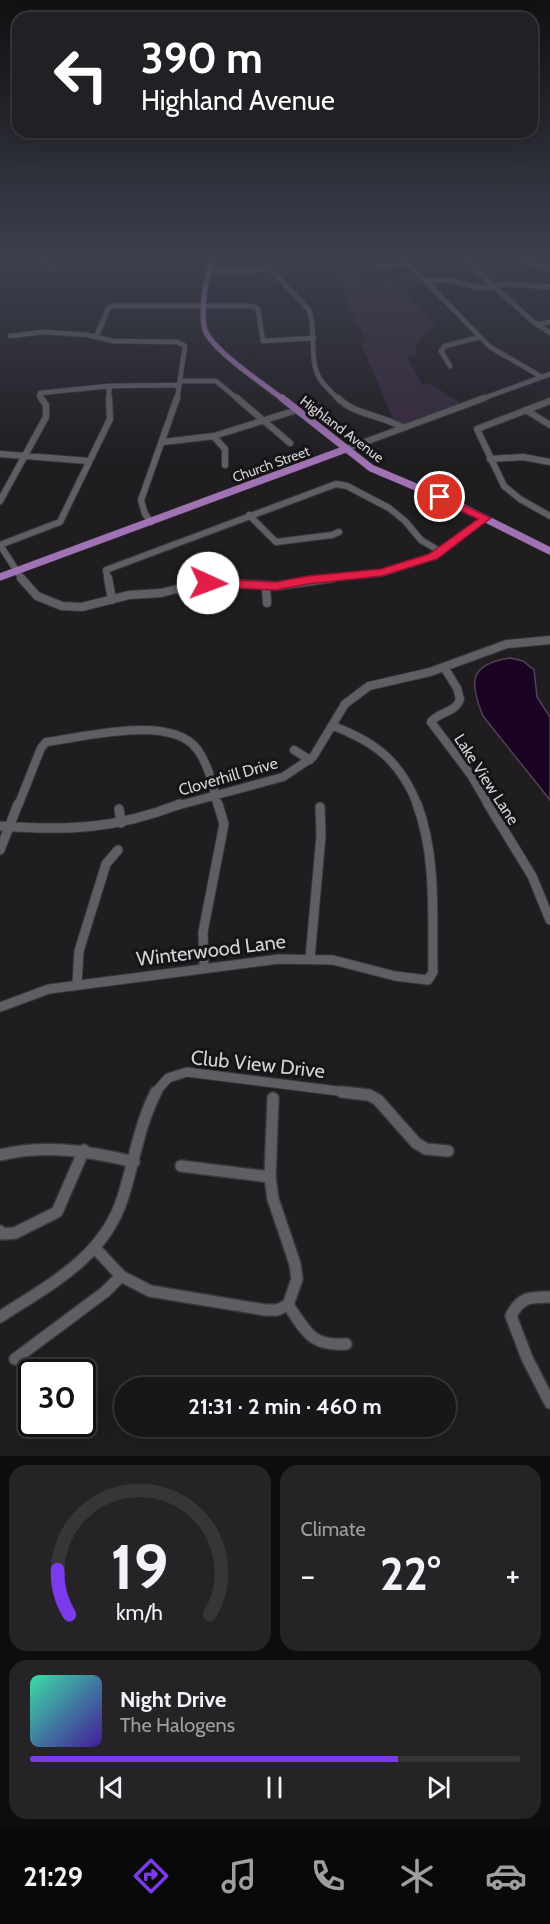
<!DOCTYPE html>
<meta charset="utf-8">
<style>
:root{--surface:#181619;--page:#252326;--text:#f1f3f6;--muted:#9f9fa2;--line:#363538;--accent:#7c3aed}
body{margin:0;font-family:Cabin,sans-serif;background:var(--page);color:var(--text);height:100vh;display:flex;flex-direction:column;font-size:22px;white-space:nowrap}
*{box-sizing:border-box;margin:0}
p{font-size:20px;color:var(--muted)}
.icon{flex:none;width:33px;height:33px;fill:none;stroke:currentColor;stroke-width:2;stroke-linecap:round;stroke-linejoin:round}
.map{position:relative;height:1456px;overflow:hidden}
.panel{display:flex;flex-direction:column;gap:9px;padding:9px;background:#0d0c0e;flex:1}
.panel>*{flex:none}
.guide{position:absolute;left:12px;top:12px;width:526px;height:126px;border-radius:18px;box-shadow:0 6px 24px #0002,0 0 0 2px var(--line);background:#202124;color:#fff;overflow:hidden}
.speed{position:absolute;left:18px;top:1359px;display:flex;gap:12px;font-size:30px;font-weight:700;text-align:center}
.speed>*{display:grid;place-content:center;width:78px;height:78px;border-radius:50%;background:var(--surface);box-shadow:0 6px 24px #0002,0 0 0 2px var(--line);line-height:1}
.speed .limit{border:3px solid #111;border-radius:9px;background:#fff;color:#111}
.pin{position:absolute;display:grid;place-items:center;width:51px;height:51px;color:#fff;margin:-26px;border:3px solid #fff;border-radius:50%;box-shadow:0 2px 6px #0007}
.me{position:absolute;width:66px;margin:-33px;rotate:92deg;stroke-linejoin:round;filter:drop-shadow(0 0 4px #0008)}
.turn{display:flex;align-items:center;gap:21px;height:126px;padding:0 30px;font-size:27px}
.turn .icon{width:78px;height:78px;stroke-width:2.5}
.turn b{display:block;font-size:42px;line-height:51px}
.big{font-size:45px;font-weight:800;line-height:1.1}
.panel .widget{flex:1;display:flex;flex-direction:column;justify-content:center;gap:9px;min-width:0;padding:0 21px;border-radius:18px;background:var(--page)}
.panel .dial{align-items:center;gap:0}
.dial svg{height:156px;overflow:visible;fill:none;stroke:var(--line);stroke-width:7;stroke-linecap:round;text-anchor:middle}
.dial text{fill:var(--text);stroke:none}
.song{display:flex;align-items:center;gap:18px}
.cover{width:72px;height:72px;border-radius:9px;background:linear-gradient(135deg,hsl(160 70% 55%),hsl(260 70% 35%))}
.played{height:6px;border-radius:3px;background:linear-gradient(90deg,var(--accent) 75%,var(--line) 75%)}
.keys{display:flex;justify-content:space-around;direction:ltr}
.heat{display:flex;justify-content:space-between;align-items:center;font-size:33px;direction:ltr}
.panel .tiles{flex:1;display:grid;gap:9px;grid-template-columns:1fr 1fr}
.widget:last-child{grid-column:span 2}
.trip{position:absolute;left:114px;top:1377px;width:342px;height:60px;border-radius:30px;background:var(--surface);box-shadow:0 6px 24px #0002,0 0 0 2px var(--line);font-weight:800;line-height:60px;text-align:center}
.dock{display:flex;height:96px;justify-content:space-around;align-items:center;background:#0a090a;color:var(--muted)}
.dock .icon{width:42px;height:42px}
.dock .active{color:var(--accent)}
.dock b{font-size:27px;color:var(--text)}
.map>svg:first-child{display:block}
.green{fill:#37273d}
.water{fill:#1a0323;stroke:#524158;stroke-width:1.5}
.lines{fill:none;stroke-linecap:round;stroke-linejoin:round}
.minor-far4-casing{stroke:#3a383b;stroke-width:6}
.minor-far3-casing{stroke:#3a383b;stroke-width:8}
.minor-far2-casing{stroke:#3a383b;stroke-width:10}
.minor-far1-casing{stroke:#3a383b;stroke-width:11}
.minor-casing{stroke:#3a383b;stroke-width:14}
.major-far1-casing{stroke:#3a383b;stroke-width:7}
.major-casing{stroke:#3a383b;stroke-width:8}
.minor-far4{stroke:#605e62;stroke-width:4.5}
.minor-far3{stroke:#605e62;stroke-width:6}
.minor-far2{stroke:#605e62;stroke-width:8}
.minor-far1{stroke:#605e62;stroke-width:9}
.minor{stroke:#605e62;stroke-width:11}
.major-far1{stroke:#a172b5;stroke-width:5}
.major{stroke:#a172b5;stroke-width:7}
.route{fill:#e11d48;stroke:#92132f;stroke-width:1.5}
.labels{text-anchor:middle;stroke-width:6;stroke-linejoin:round;paint-order:stroke}
.far-street-label{font-size:14px;fill:#d4d2d5;stroke:#171418}
.street-label{font-size:16px;fill:#d4d2d5;stroke:#171418}
.near-street-label{font-size:20px;fill:#d4d2d5;stroke:#171418}
</style>
<div class="map">
<svg width="550" height="1456" viewBox="0 0 550 1456">
<rect width="100%" height="100%" fill="#201d21"/>
<path class="green" d="M329,258H346L364,284L418,277L420,279L397,283L436,328C422,332 416,341 416,355L407,356L422,385L431,384L460,403L403,424L392,417L361,344L368,342L362,334L348,305L340,274Z"/>
<path class="water" d="M510,658L523,661L534,670L537,697L550,717V800L483,716C469,682 469,664 510,658Z"/>
<g class="lines">
<g class="minor-far4-casing">
<path id="minor-far4" d="M39,258L52,269
M260,258L309,310C317,332 308,359 320,379C325,387 333,393 339,400
M406,258L410,265L490,347L542,377
M463,258L531,320L550,333
M517,258L550,270
M376,267L410,265
M208,270L246,271L270,268
M426,281L447,280L480,288L508,284L550,287
M537,325L550,322
M10,336L44,332L88,335L113,341L177,342L185,346L177,400
M96,337L109,307L114,306H253L258,309L263,341L314,338
M450,366L441,351L445,346L480,337
M180,381H216L239,400
M109,386V400
M42,400L39,396L40,393L109,386L179,385
M479,400L550,374"/>
</g>
<g class="minor-far3-casing">
<path id="minor-far3" d="M237,398L290,443
M338,398C354,415 382,415 402,427
M550,401L477,429L504,486L520,499L550,516
M526,410L550,425
M214,437L225,449V465
M163,442L214,436L297,410
M346,449L484,398
M0,454L89,461
M490,459L523,457L550,462
M0,501L46,417V405L41,398
M249,515L276,542L332,535L339,532
M151,522L145,514L141,500L177,398
M0,545L22,579
M0,545L60,522L110,419L109,398
M108,579L106,570L336,484L347,486L389,508L405,521L421,540L441,552
M317,579L382,573L433,556L485,518"/>
</g>
<g class="minor-far2-casing">
<path id="minor-far2" d="M21,578L37,596L62,606L82,607L129,595L161,593L192,585L227,583L277,586L333,578
M108,578L112,600
M266,587L267,603
M444,667L457,688L460,699C456,713 439,711 431,722L471,775L489,806
M333,726C376,742 401,762 418,806
M294,750L310,760
M18,806L41,748L46,742C85,737 171,714 197,749C209,765 213,787 218,806
M176,806L283,777L313,757L345,704L369,686L430,672L507,644L550,640"/>
</g>
<g class="minor-far1-casing">
<path id="minor-far1" d="M488,804L532,876L550,920
M119,809L121,823
M0,826C68,831 116,829 180,804
M0,850L18,804
M310,958L321,836L320,807
M204,969L203,932L224,824L218,804
M77,984L79,951L106,864L118,850
M0,1007L49,989L279,959L333,960L395,976L428,980L433,972C432,917 437,857 417,804
M155,1093L168,1078L187,1072L354,1093"/>
</g>
<g class="minor-casing">
<path id="minor" d="M342,1092L369,1095L378,1100L416,1143L426,1149L448,1151
M0,1155C46,1144 89,1151 134,1162
M181,1166L270,1177
M0,1231L3,1234L15,1233L57,1212L84,1150
M95,1248L121,1276L150,1291L265,1310H277L288,1305L297,1279L295,1264L273,1199L270,1177L273,1098
M550,1297C530,1297 520,1297 511,1316L527,1358L550,1403
M288,1305C307,1332 310,1346 346,1344
M0,1317C50,1284 104,1258 123,1197C134,1162 139,1125 156,1092
M15,1359L105,1292L121,1276"/>
</g>
<g class="major-far1-casing">
<path id="major-far1" d="M215,258C208,270 205,284 204,298C203,308 202,320 205,330C212,350 266,386 284,400"/>
</g>
<g class="major-casing">
<path id="major" d="M282,398L371,468L456,504L550,551
M0,577L346,449"/>
</g>
<use href="#minor-far4" class="minor-far4"/>
<use href="#minor-far3" class="minor-far3"/>
<use href="#minor-far2" class="minor-far2"/>
<use href="#minor-far1" class="minor-far1"/>
<use href="#minor" class="minor"/>
<use href="#major-far1" class="major-far1"/>
<use href="#major" class="major"/>
</g>
<linearGradient id="sky" x2="0" y2="1"><stop stop-color="#121012"/><stop offset="0.56" stop-color="#3c404e"/><stop offset="1" stop-color="#3c404e" stop-opacity="0"/></linearGradient>
<rect width="550" height="462" fill="url(#sky)"/>
<path class="route" d="M440,494L491,518L437,559L382,576L308,584L276,590L208,587L202,583L208,579L276,582L308,576L381,569L429,554L478,519L436,500L434,497Z"/>
<g class="labels">
<g class="far-street-label">
<text transform="translate(342 429) rotate(37)" y="5">Highland Avenue</text>
<text transform="translate(271 464) rotate(-20)" y="5">Church Street</text>
</g>
<g class="street-label">
<text transform="translate(228 776) rotate(-16)" y="6">Cloverhill Drive</text>
<text transform="translate(487 779) rotate(57)" y="6">Lake View Lane</text>
</g>
<g class="near-street-label">
<text transform="translate(211 950) rotate(-7)" y="7">Winterwood Lane</text>
<text transform="translate(258 1064) rotate(6)" y="7">Club View Drive</text>
</g>
</g>
</svg>
<div class="speed"><div class="limit">30</div></div>
<div class="pin" style="left:440px;top:497px;background:#d93025"><svg class="icon" aria-label="arrive" viewBox="0 0 24 24"><path d="M6 21V4h12l-3 4 3 4H6"/></svg></div>
<svg class="me" style="left:208px;top:583px" viewBox="-20 -20 40 40"><circle r="19" fill="#fff"/><path d="M0-13L10 11 0 6-10 11z" fill="#e11d48"/></svg>
<div class="trip">21:31 · 2 min · 460 m</div>
<div class="guide">
<div class="turn"><svg class="icon" aria-label="left" viewBox="0 0 24 24"><path d="M17 20v-9H6M10 6l-5 5 5 5"/></svg><div><b>390 m</b>Highland Avenue</div></div>
</div>
</div>
<section class="panel">
<div class="tiles">
<div class="widget dial"><svg viewBox="0 0 100 80">
<path d="M14 69A42 42 0 1 1 86 69"/>
<path d="M14 69A42 42 0 0 1 8 46" stroke="#7c3aed"/>
<text x="50" y="56" font-size="32" font-weight="700">19</text>
<text x="50" y="72" font-size="11">km/h</text>
</svg></div>
<div class="widget"><p>Climate</p>
<div class="heat"><a>−</a><b class="big">22°</b><a>+</a></div>
</div>
<div class="widget">
<div class="song"><i class="cover"></i><div><b>Night Drive</b><p>The Halogens</p></div></div>
<div class="played"></div>
<div class="keys"><svg class="icon" aria-label="previous" viewBox="0 0 24 24"><path d="M18 5L8 12l10 7zM5 5v14"/></svg><svg class="icon" aria-label="pause" viewBox="0 0 24 24"><path d="M8 5v14M16 5v14"/></svg><svg class="icon" aria-label="next" viewBox="0 0 24 24"><path d="M6 5l10 7-10 7zM19 5v14"/></svg></div>
</div>
</div>
</section>
<nav class="dock">
<b>21:29</b>
<svg class="icon active" aria-label="directions" viewBox="0 0 24 24"><path d="M12 3l9 9-9 9-9-9zM9 14v-3h6M13 9l2 2-2 2"/></svg>
<svg class="icon" aria-label="music" viewBox="0 0 24 24"><path d="M9 18V5l10-2v13"/><circle cx="6" cy="18" r="3"/><circle cx="16" cy="16" r="3"/></svg>
<svg class="icon" aria-label="phone" viewBox="0 0 24 24"><path d="M5 4h4l2 5-3 2q2 4 5 5l2-3 5 2v4C11 20 4 13 5 4z"/></svg>
<svg class="icon" aria-label="climate" viewBox="0 0 24 24"><path d="M12 3v18M4 7l16 10M4 17L20 7"/></svg>
<svg class="icon" aria-label="car" viewBox="0 0 24 24"><path d="M5 17H2v-5l4-1 3-4h7l3 4 3 1v5h-3M9 17h6M6 11h13"/><circle cx="7" cy="17" r="2"/><circle cx="17" cy="17" r="2"/></svg>
</nav>
